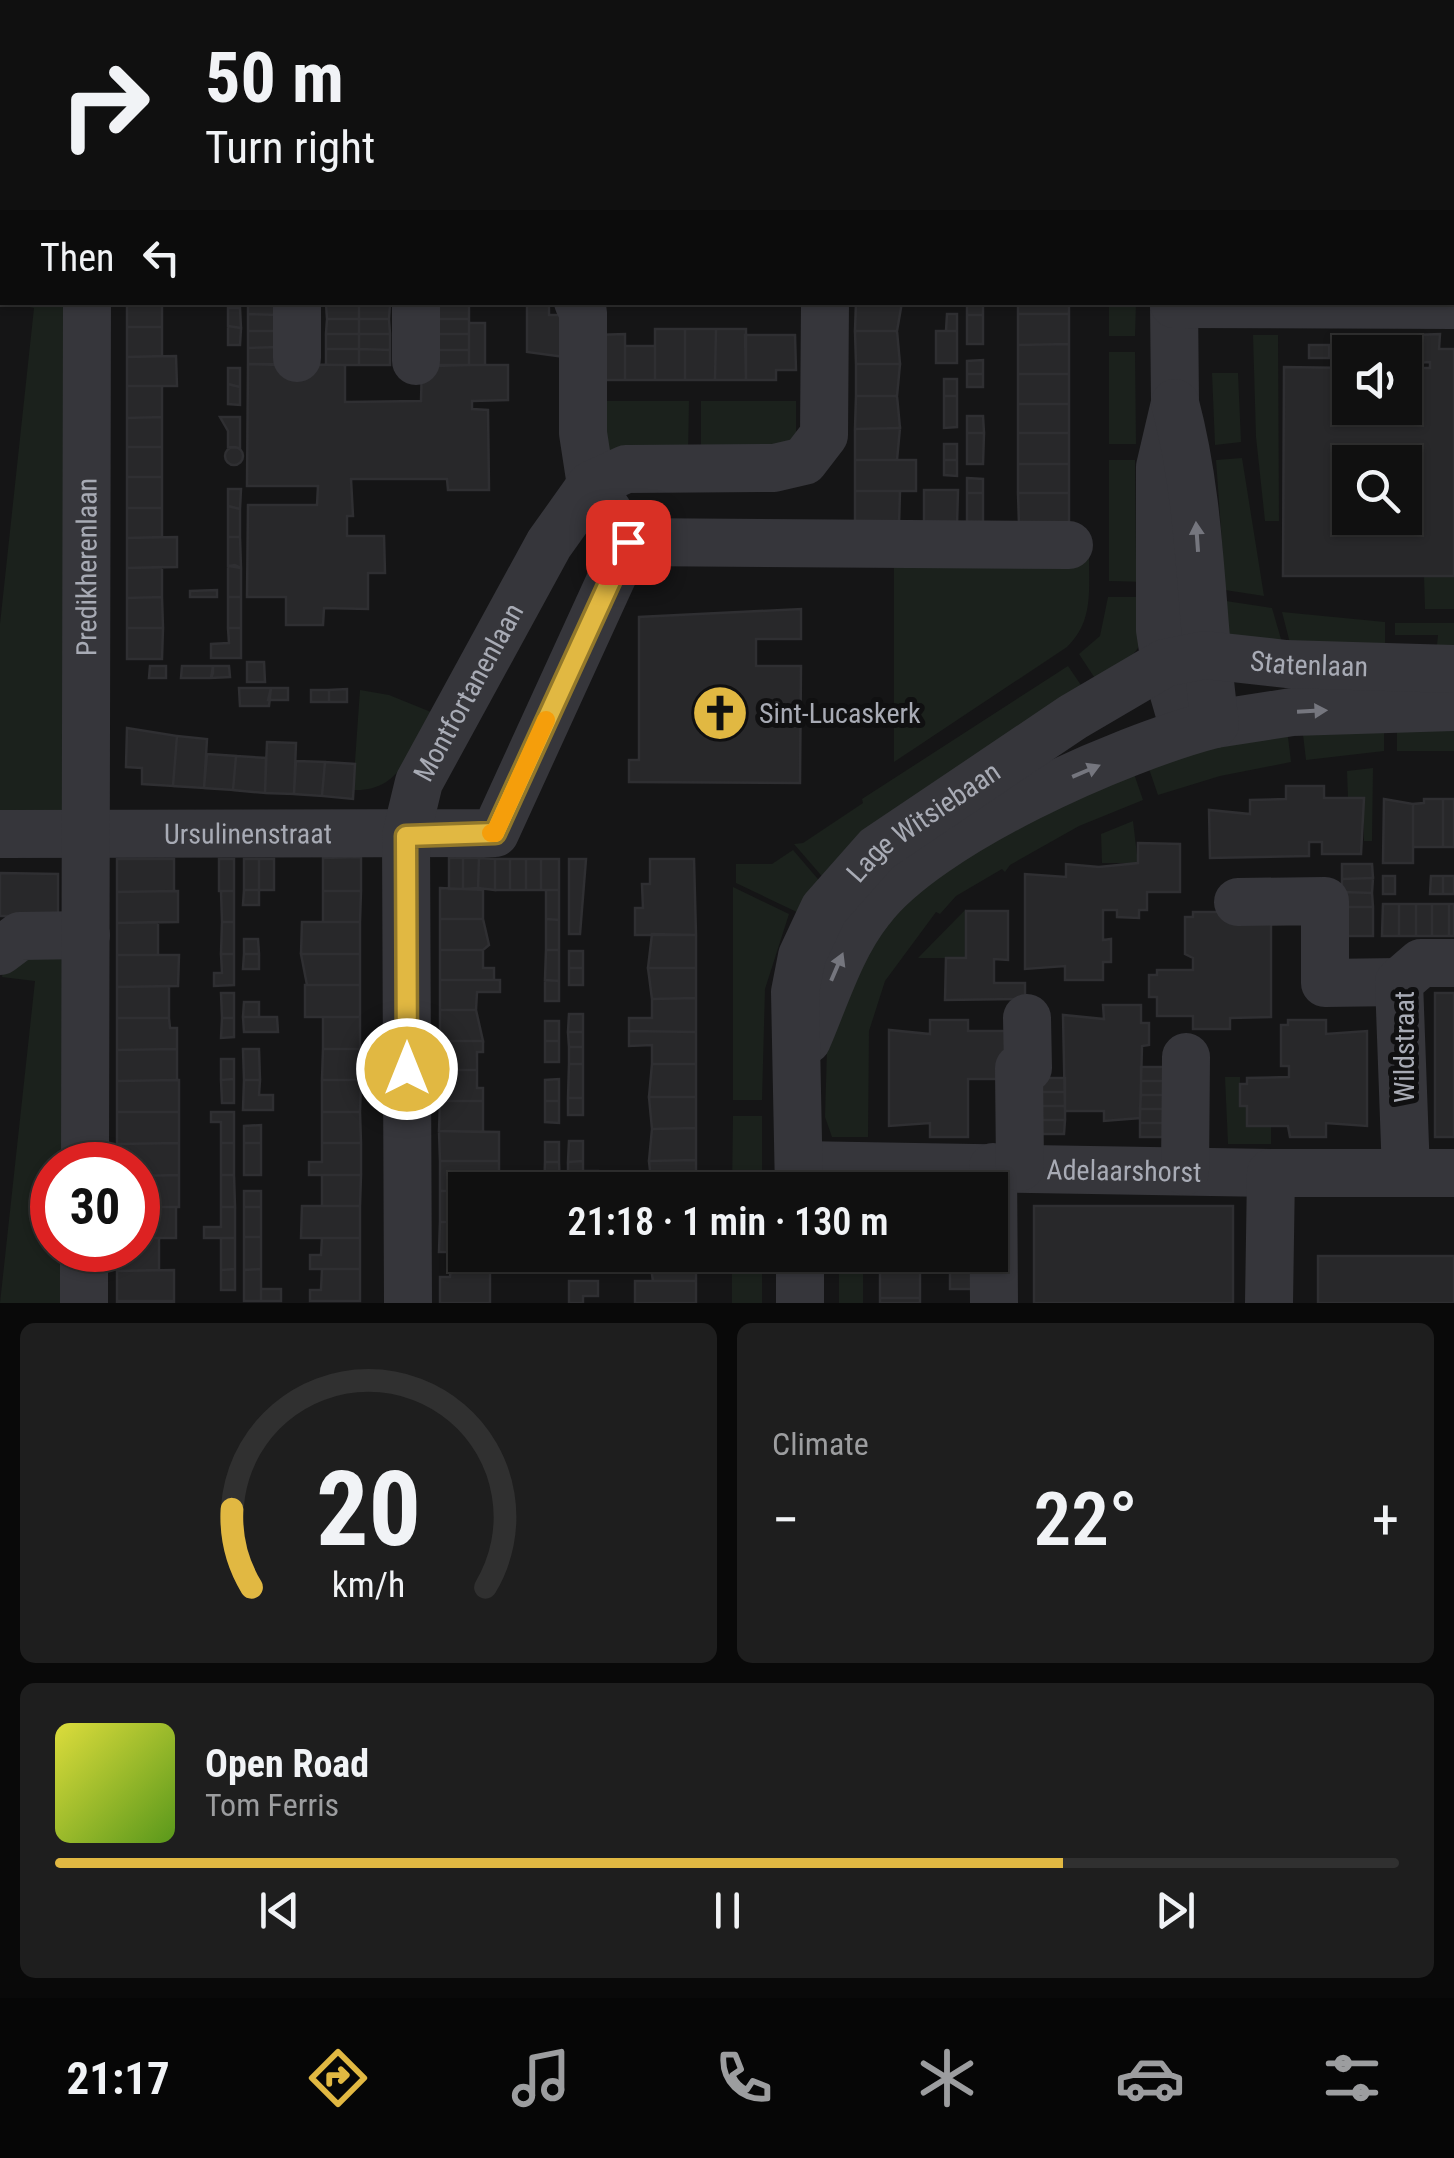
<!DOCTYPE html>
<meta charset="utf-8">
<style>
:root{--surface:#101010;--page:#1e1e1e;--text:#f1f3f6;--muted:#9c9d9f;--line:#303030;--accent:#e1b842}
body{margin:0;font-family:"Roboto Condensed",sans-serif;background:var(--page);color:var(--text);height:100vh;display:flex;flex-direction:column;font-size:38px;white-space:nowrap}
*{box-sizing:border-box;margin:0}
p{font-size:32px;color:var(--muted)}
.icon{flex:none;width:55px;height:55px;fill:none;stroke:currentColor;stroke-width:2;stroke-linecap:round;stroke-linejoin:round}
.map{position:relative;height:1303px;overflow:hidden}
.side{display:flex;flex-direction:column;gap:20px;padding:20px;background:#090909;flex:1}
.side>*{flex:none}
.banner{position:absolute;left:0px;top:0px;width:1455px;height:305px;box-shadow:0 2px 8px #0004,0 0 0 2px var(--line);background:#101010;color:var(--text);overflow:hidden}
.controls{position:absolute;left:1332px;top:335px;display:grid;gap:20px}
.controls a{display:grid;place-items:center;width:90px;height:90px;border-radius:0px;background:var(--surface);box-shadow:0 2px 8px #0004,0 0 0 2px var(--line);font-size:50px}
.speed{position:absolute;left:30px;top:1142px;display:flex;gap:20px;font-size:50px;font-weight:700;text-align:center}
.speed>*{display:grid;place-content:center;width:130px;height:130px;border-radius:50%;background:var(--surface);box-shadow:0 2px 8px #0004,0 0 0 2px var(--line);line-height:1}
.speed .limit{border:15px solid #d22;background:#fff;color:#111}
.pin{position:absolute;display:grid;place-items:center;width:85px;height:85px;color:#fff;margin:-42px;border-radius:20px;box-shadow:0 5px 15px #0006}
.me{position:absolute;width:110px;margin:-55px;rotate:0deg;stroke-linejoin:round;filter:drop-shadow(0 0 8px #0008)}
.turn{display:flex;align-items:center;gap:35px;height:210px;padding:0 40px;font-size:45px}
.turn .icon{width:130px;height:130px;stroke-width:2.5}
.turn b{display:block;font-size:70px;line-height:85px}
.then{display:flex;align-items:center;height:95px;padding:0 40px;background:#0003;gap:20px;font-size:38px}
.big{font-size:75px;font-weight:600;line-height:1.1}
.side .card{flex:1;display:flex;flex-direction:column;justify-content:center;gap:15px;min-width:0;padding:0 35px;border-radius:15px;background:var(--page)}
.side .dial{align-items:center;gap:0}
.dial svg{height:260px;overflow:visible;fill:none;stroke:var(--line);stroke-width:7;stroke-linecap:round;text-anchor:middle}
.dial text{fill:var(--text);stroke:none}
.song{display:flex;align-items:center;gap:30px}
.cover{width:120px;height:120px;border-radius:15px;background:linear-gradient(135deg,hsl(60 70% 55%),hsl(90 70% 35%))}
.played{height:10px;border-radius:5px;background:linear-gradient(90deg,var(--accent) 75%,var(--line) 75%)}
.keys{display:flex;justify-content:space-around;direction:ltr}
.heat{display:flex;justify-content:space-between;align-items:center;font-size:55px;direction:ltr}
.side .tiles{flex:1;display:grid;gap:20px;grid-template-columns:1fr 1fr}
.card:last-child{grid-column:span 2}
.trip{position:absolute;left:448px;top:1172px;width:560px;height:100px;border-radius:0px;background:var(--surface);box-shadow:0 2px 8px #0004,0 0 0 2px var(--line);font-weight:600;line-height:100px;text-align:center}
.tabs{display:flex;height:160px;justify-content:space-around;align-items:center;background:#060606;color:var(--muted)}
.tabs .icon{width:70px;height:70px}
.tabs .active{color:var(--accent)}
.tabs b{font-size:45px;color:var(--text)}
.map>svg:first-child{display:block}
.green{fill:#1b211c}
.building{fill:#28282a;stroke:#2f2f32;stroke-width:2.5;fill-rule:evenodd}
.lines{fill:none;stroke-linecap:round;stroke-linejoin:round}
.minor{stroke:#36363b;stroke-width:48}
.oneway{fill:#75767e}
.route-casing{stroke:#92782b;stroke-width:25}
.route{stroke:#e1b842;stroke-width:18}
.slow{stroke:#f59e0b;stroke-width:18}
.labels{text-anchor:middle;stroke-width:10;stroke-linejoin:round;paint-order:stroke}
.street-label{font-size:28px;fill:#a8abb5;stroke:#101011}
.poi-label{font-size:28px;fill:#a8abb5;stroke:#101011;text-anchor:start}
</style>
<div class="map">
<svg width="1454" height="1303" viewBox="0 0 1454 1303">
<rect width="100%" height="100%" fill="#151516"/>
<path class="green" d="M2,301L75,303V809L0,820V624L34,308Z
M1109,303H1136L1135,336H1109Z
M1253,335H1278L1279,521H1265L1256,437Z
M1109,352H1135L1136,444H1109Z
M1212,373H1238L1241,442L1215,445Z
M595,401H689L688,457H625L605,449Z
M701,401H796V438L789,444L701,457Z
M1242,458L1264,596L1212,588L1223,557L1216,460Z
M1109,460H1135L1136,559L1149,582L1109,581Z
M894,558H1089C1089,592 1093,622 1067,647L894,762Z
M1424,576H1454V609H1425Z
M1108,597H1149C1143,652 1142,650 1098,683L1079,654L1100,636Z
M1213,599L1272,608L1283,646L1230,636Z
M1282,612L1385,622V654L1291,647Z
M1395,623H1454V646L1437,645L1438,635H1395Z
M1068,666L1085,691L826,881L794,844L803,843L863,803L862,799Z
M360,690L389,695L431,712C410,749 402,792 353,790Z
M1384,720V751L1306,760L1302,726Z
M1397,720L1454,729V751H1397Z
M1287,729L1291,762L1220,776L1158,795L1147,763Z
M1132,768L1143,800L1079,826L1010,865L1005,872L1002,869L956,896L940,914L936,912L885,981L869,1031L868,1137H832L825,1117L827,1049L875,926L986,840Z
M1373,768L1372,841H1364V798H1348L1347,771Z
M1133,821L1138,863H1102L1101,834Z
M793,850L823,885L803,915L736,883V864H772Z
M733,887L789,914L765,989L762,1100H733Z
M966,909V958H918Z
M63,949L74,1165H52V1250H74V1303H0L35,981L2,977L4,965Z
M1225,1077H1240V1106H1247L1271,1126V1144H1228Z
M733,1116H762V1190H732Z
M732,1255H762V1303H732Z
M839,1255H863V1303H839Z"/>
<path class="building" d="M1034,0H1074V2H1034Z
M1258,0H1306V2H1258Z
M0,197H2V239H0Z
M127,302H162V327H127Z
M248,302H279V315L248,314Z
M856,302H902L897,331H855Z
M967,302H983V315H967Z
M1018,302H1069V314H1018Z
M326,303L359,304V319H327Z
M359,304H390L389,319H359Z
M436,304H469V319H437Z
M527,304H549V315H564L565,357L527,352Z
M228,308H240L241,328L228,326Z
M248,314L279,315V331H248Z
M947,314H957V331H946Z
M1018,314H1069V344L1018,345Z
M967,315H983V344H967Z
M327,319H359V334H326Z
M359,319H389L390,334H359Z
M437,319H469V334H436Z
M469,323H485V365H469Z
M228,326L241,328L240,345H228Z
M127,327H162V356L127,357Z
M655,329H685V380H655Z
M685,329H716L715,380H685Z
M716,329H746V380H715Z
M248,331H279V347L248,348Z
M855,331H897L900,364H856Z
M936,331H957V363H936Z
M326,334H359V349H326Z
M359,334H390V350L359,349Z
M436,334H469V350H436Z
M625,334V380H594V335Z
M1440,334L1439,349H1454V576H1283L1284,367L1350,368V408H1405V368H1430V362L1413,363L1412,335ZM1350,462H1405V518H1350Z
M745,335H795L796,370H776V380H746Z
M1069,344V374H1018V345Z
M1309,345H1329V358H1309Z
M625,346H655V380H625Z
M279,347V365L248,364V348Z
M326,349H359V365H326Z
M359,349L390,350V365H359Z
M436,350H469V365L436,366Z
M176,356L177,386H127V357Z
M983,360V374H967V361Z
M248,364L345,365V402L421,401L422,365H508V400L472,401V409L488,410L489,490H448L447,479H351L353,516H347V536H384L385,573H368V609L324,608L323,625H286V597H247L248,505H317L318,486H247Z
M856,364H900L897,396H856Z
M228,368H240V387L228,384Z
M967,374H983V387H967Z
M1018,374H1069V404H1018Z
M944,379H957V396H944Z
M228,384L240,387V405L228,404Z
M127,386H162V417L127,418Z
M856,396H897L900,428L855,429Z
M944,396H957V427L944,428Z
M1018,404H1069V433H1018Z
M967,416H983L984,433H967Z
M162,417V447H127V418Z
M220,417H240V448L228,447V431Z
M900,428L897,460H855V429Z
M967,433H984L983,464H967Z
M1018,433H1069V464H1018Z
M944,444H957V460H944Z
M127,447H162V477H127Z
M225 456a9 9 0 1 1 18 0a9 9 0 1 1-18 0Z
M855,460H916V491H855Z
M944,460H957V476L944,475Z
M1018,464H1069V493H1018Z
M127,477H162V508H127Z
M967,478L983,479V493H967Z
M228,489H241L240,509L228,506Z
M924,490H958L957,525H924Z
M855,491H900L899,525L855,524Z
M967,493H983V525H967Z
M1018,493H1069V525H1019Z
M228,506L240,509V537H228Z
M127,508H162V537L127,538Z
M177,537V567L127,568V538Z
M228,537H240L241,568L228,566Z
M235,565L241,568V597H228V566Z
M162,567V597L127,598V568Z
M217,590V597H190V591Z
M162,597L163,628H127V598Z
M228,597H241V628H228Z
M801,609V639H756V666H801L800,783L629,782V760H639V617Z
M127,628H163L162,659H127Z
M228,628H241V658H211V644L229,643Z
M247,662H264L265,682H247Z
M150,666H166V678H149Z
M182,666H213V673L211,678H181Z
M213,666H229L230,677L211,678Z
M239,688H271L269,706H240Z
M271,688H288V700H268Z
M347,689V702H329V690Z
M311,690H329V702H311Z
M127,728L177,736L173,786L142,784V768L126,767Z
M177,736L207,739L204,788L173,786Z
M267,742L296,743L294,794L265,793Z
M207,754L236,756L233,790L204,788Z
M236,756L266,758L265,793L233,790Z
M296,761L325,762L322,796L294,794Z
M325,762L355,764L353,799L322,796Z
M1286,786H1324V798H1364L1361,854H1322V842H1309V856L1210,858L1209,810L1250,814V800L1286,799Z
M1384,799L1413,804V863H1383Z
M1424,799H1443V847H1413V804L1424,803Z
M1443,799H1454V847H1443Z
M1138,843L1180,844V892H1147V910H1139V918L1117,917V910H1103V940L1111,939V962H1103V980H1065V966L1025,969V874L1066,877V864L1099,867L1138,863Z
M361,857V891H323V858Z
M449,858H463V889H449Z
M463,858H479L478,888L463,889Z
M479,858L495,859V890L478,888Z
M117,859H174V891L117,892Z
M219,859H234V891H219Z
M244,859H259V890H244Z
M259,859H274V890H259Z
M495,859H510V890H495Z
M510,859H526V890H510Z
M526,859H541V890H526Z
M541,859H559V890H541Z
M569,859H586L580,934H569Z
M650,859H694L696,935H635V908H643L642,884H650Z
M1342,864H1372L1373,878L1342,879Z
M0,873L58,874V916H0Z
M1383,876H1395V894H1383Z
M1431,876H1443V894H1430Z
M1443,876H1454V894H1443Z
M1373,878L1372,893L1342,892V879Z
M440,888L483,890V919H440Z
M244,890H259V905H243Z
M546,890H559V920L546,919Z
M178,891V922L117,923V892Z
M221,891H234V922H222Z
M323,891H361L360,922H323Z
M1342,892L1372,893L1373,907H1342Z
M1383,904H1399V936H1382Z
M1399,904H1416V936H1399Z
M1416,904H1432V936H1416Z
M1432,904H1449V936H1432Z
M1449,904H1454V936H1449Z
M1342,907H1373V936H1342Z
M966,911H1008V960L994,959V983H1025V999L945,1000L946,958H966Z
M1193,912H1230L1271,923V1017L1230,1018V1029H1193V1016H1157V997H1149V975H1157V970H1193V958L1185,954V917H1193Z
M440,919H483L489,945L483,950H440Z
M546,919L559,920V950H546Z
M158,922V955H117V923Z
M222,922H234V954H221Z
M302,922H360V954H301Z
M652,934L696,935V968H648Z
M244,939H258L259,954H244Z
M440,950H483V968H494V980H440Z
M546,950H559V981L545,980Z
M569,951H583V968H569Z
M221,954H234V985L214,986V973H222Z
M244,954H259V969H243Z
M301,954H360V985H307Z
M117,955H179L178,986L117,987Z
M569,968H583V985H569Z
M648,968H696V998L652,999Z
M440,980H500V992H477L476,1010H440Z
M545,980L559,981V1001H545Z
M305,985H360V1017H305Z
M169,986V1018H117V987Z
M221,993H234V1018H222Z
M1435,993H1454V1137H1435Z
M696,998V1032L629,1031V1018H652V999Z
M244,1002H259V1017H243Z
M1103,1005H1141V1023H1149V1045L1142,1046L1140,1118L1104,1121V1111H1065L1063,1015L1104,1019Z
M440,1010H476L483,1041H440Z
M569,1014H583V1032H568Z
M243,1017H277L278,1032H244Z
M323,1017H360V1049H323Z
M117,1018H169L170,1028H177V1049L117,1050Z
M222,1018H234V1037L221,1038Z
M930,1020H968V1031H1008V1079H968V1137H930V1123L889,1126V1030L930,1034Z
M1288,1020H1326V1034L1367,1031V1126L1326,1123V1137H1290L1288,1126H1247V1106H1240V1084H1247V1078L1289,1077V1066H1281V1025H1288Z
M545,1021H559V1041H545Z
M629,1031L696,1032V1064H652V1045L629,1046Z
M568,1032H583V1047H569Z
M440,1041H483V1052H477V1070H440Z
M545,1041H559V1062H545Z
M569,1047H583V1064H569Z
M177,1049V1080L117,1081V1050Z
M243,1049H259L260,1080H244Z
M323,1049H360L361,1080H322Z
M221,1059H234V1079L221,1080Z
M569,1064H583V1098H568Z
M652,1064H696V1097H649Z
M1141,1067H1171V1081H1141Z
M440,1070H477V1088H483V1101H440Z
M1034,1078H1065V1092H1033Z
M234,1079V1103H222L221,1080Z
M559,1079V1101H545V1080Z
M179,1080V1112H117V1081Z
M244,1080H260L259,1095H273V1110H243Z
M322,1080H361L360,1112H322Z
M1141,1081H1171V1095H1141Z
M1033,1092H1065V1106H1034Z
M1141,1095H1171V1109H1140Z
M649,1097H696V1128L652,1129Z
M568,1098H583V1115H568Z
M440,1101H483V1132L439,1131Z
M545,1101H559V1123L545,1122Z
M1034,1106H1065V1120H1034Z
M1140,1109H1171V1123H1140Z
M117,1112H179V1143L117,1144Z
M211,1112H234V1143H221V1122H211Z
M322,1112H360L361,1143H322Z
M1034,1120H1065L1064,1134H1033Z
M1140,1123H1171V1137H1140Z
M261,1125V1143H244V1126Z
M696,1128V1160L649,1161L652,1129Z
M439,1131L499,1132V1161H440Z
M569,1141H583V1161L568,1162Z
M545,1142H559V1162H545Z
M179,1143V1175L138,1176V1165H117V1144Z
M221,1143H234V1175H221Z
M244,1143H261V1175H244Z
M322,1143H361V1175H309V1162H322Z
M696,1160V1190H652L649,1161Z
M440,1161H499V1190L440,1191Z
M583,1161V1171H598V1190H568V1162Z
M545,1162H559L560,1190H544Z
M179,1175V1207H138V1176Z
M221,1175H234L235,1207H221Z
M322,1175H361L360,1206H322Z
M244,1191H261V1207H244Z
M440,1191H465V1222H440Z
M302,1206H360V1238H301Z
M1034,1206H1233V1303H1034Z
M138,1207H176V1238H138Z
M221,1207H235V1238H204V1227H221Z
M244,1207H261V1237H244Z
M440,1222H465V1255H490V1265H451V1252H439Z
M244,1237H261V1269L244,1270Z
M138,1238H159V1270L117,1271V1250H138Z
M221,1238H235V1269L221,1270Z
M322,1238H360V1269H310V1255H321Z
M544,1255H560V1265H544Z
M569,1255H583V1265H569Z
M649,1255H696V1281H653Z
M880,1255H921L920,1267H880Z
M949,1255H974L975,1268H950Z
M1318,1256H1454V1303H1318Z
M451,1265H490V1303H440V1277H450Z
M880,1267H920V1298H880Z
M950,1268H975L974,1289H950Z
M235,1269V1290H221V1270Z
M261,1269V1301H244V1270Z
M322,1269H360V1301H310V1290H321Z
M174,1270V1301H117V1271Z
M569,1281H598V1296H583V1303H569Z
M635,1281H696V1303H635Z
M261,1289H281V1301H261Z
M880,1298H920V1303H880Z
M117,1301H174V1303H117Z"/>
<g class="lines">
<g class="minor">
<path d="M85,0V2"/>
<path d="M941,0V2"/>
<path d="M409,2V0"/>
<path d="M1173,2V0"/>
<path d="M0,42H2"/>
<path d="M0,147H2"/>
<path d="M0,278L2,274"/>
<path d="M578,302L583,312V433L591,485L628,542L1069,545"/>
<path d="M1174,302L1175,403L1160,467V630L1165,663L1185,732"/>
<path d="M1174,304L1454,305"/>
<path d="M297,358V302"/>
<path d="M416,361V302"/>
<path d="M1215,724L1292,712L1454,707"/>
<path id="s1" d="M0,834L495,833L628,542"/>
<path d="M1238,902L1325,901V983L1399,982"/>
<path d="M0,951L20,936L86,935"/>
<path d="M807,1040C826,996 840,948 870,910C928,833 1121,748 1215,724C1200,617 1203,507 1175,403"/>
<path id="s2" d="M85,1165L87,302"/>
<path id="s3" d="M799,1165L1271,1173"/>
<path d="M993,1167L994,1303"/>
<path d="M1020,1167L1019,1068H1028L1027,1018"/>
<path d="M1185,1171L1186,1057"/>
<path d="M1406,1173L1399,982L1421,963H1454"/>
<path id="s4" d="M799,1190L795,992L802,956L824,909L877,849L1073,717L1165,663L1205,655L1286,664L1454,669"/>
<path d="M800,1255V1303"/>
<path d="M84,1303V1250"/>
<path id="s5" d="M408,1303L406,836L419,782L549,544L591,485L626,469L774,468L804,461L824,435L825,302"/>
<path d="M1269,1303L1271,1173H1454"/>
</g>
</g>
<defs><path id="oneway-solid" d="M-6-.8H1V-3.2L6.5 0L1 3.2V.8H-6Z" transform="scale(2.5)"/></defs>
<g class="oneway">
<use href="#oneway-solid" transform="translate(1197 537) rotate(-94)"/>
<use href="#oneway-solid" transform="translate(1312 711) rotate(-3)"/>
<use href="#oneway-solid" transform="translate(1086 771) rotate(-23)"/>
<use href="#oneway-solid" transform="translate(837 967) rotate(-67)"/>
</g>
<g class="lines">
<g class="route-casing">
<path id="route" d="M407,1069L406,836L495,833L628,542"/>
</g>
<use href="#route" class="route"/>
<path class="slow" d="M491,833H495L546,720"/>
</g>
<defs>
<g id="church-disc" transform="scale(2.875)"><circle r="9.5" fill="#e1b842" stroke="#101011"/><path d="M-1.2-6h2.4v3.5h3.3v2.4h-3.3V6h-2.4V-.1h-3.3v-2.4h3.3Z" fill="#111"/></g>
</defs>
<g fill-rule="evenodd">
<use href="#church-disc" x="720" y="713"/>
</g>
<g class="labels">
<g class="street-label">
<text dy="10" stroke="none"><textPath href="#s2" startOffset="598">Predikherenlaan</textPath></text>
<text dy="10" stroke="none"><textPath href="#s4" startOffset="855">Statenlaan</textPath></text>
<text dy="10" stroke="none"><textPath href="#s5" startOffset="625">Montfortanenlaan</textPath></text>
<text dy="10" stroke="none"><textPath href="#s4" startOffset="420">Lage Witsiebaan</textPath></text>
<text dy="10" stroke="none"><textPath href="#s1" startOffset="248">Ursulinenstraat</textPath></text>
<text transform="translate(1404 1047) rotate(-90)" y="10">Wildstraat</text>
<text dy="10" stroke="none"><textPath href="#s3" startOffset="325">Adelaarshorst</textPath></text>
</g>
<g class="poi-label">
<text x="759" y="723">Sint-Lucaskerk</text>
</g>
</g>
</svg>
<div class="controls">
<a><svg class="icon" aria-label="sound" viewBox="0 0 24 24"><path d="M4 9h4l5-4v14l-5-4H4zM17 9q2 3 0 6"/></svg></a>
<a><svg class="icon" aria-label="search" viewBox="0 0 24 24"><circle cx="10" cy="10" r="6"/><path d="M15 15l6 6"/></svg></a>
</div>
<div class="speed"><div class="limit">30</div></div>
<div class="pin" style="left:628px;top:542px;background:#d93025"><svg class="icon" aria-label="arrive" viewBox="0 0 24 24"><path d="M6 21V4h12l-3 4 3 4H6"/></svg></div>
<svg class="me" style="left:407px;top:1069px" viewBox="-20 -20 40 40"><circle r="17" fill="#e1b842" stroke="#fff" stroke-width="3"/><path d="M0-11L8 9 0 5-8 9z" fill="#fff"/></svg>
<div class="trip">21:18 · 1 min · 130 m</div>
<div class="banner">
<div class="turn"><svg class="icon" aria-label="right" viewBox="0 0 24 24"><path d="M7 20v-9h11M14 6l5 5-5 5"/></svg><div><b>50 m</b>Turn right</div></div>
<div class="then">Then<svg class="icon" aria-label="left" viewBox="0 0 24 24"><path d="M17 20v-9H6M10 6l-5 5 5 5"/></svg></div>
</div>
</div>
<section class="side">
<div class="tiles">
<div class="card dial"><svg viewBox="0 0 100 80">
<path d="M14 69A42 42 0 1 1 86 69"/>
<path d="M14 69A42 42 0 0 1 8 45" stroke="#e1b842"/>
<text x="50" y="56" font-size="32" font-weight="700">20</text>
<text x="50" y="72" font-size="11">km/h</text>
</svg></div>
<div class="card"><p>Climate</p>
<div class="heat"><a>−</a><b class="big">22°</b><a>+</a></div>
</div>
<div class="card">
<div class="song"><i class="cover"></i><div><b>Open Road</b><p>Tom Ferris</p></div></div>
<div class="played"></div>
<div class="keys"><svg class="icon" aria-label="previous" viewBox="0 0 24 24"><path d="M18 5L8 12l10 7zM5 5v14"/></svg><svg class="icon" aria-label="pause" viewBox="0 0 24 24"><path d="M8 5v14M16 5v14"/></svg><svg class="icon" aria-label="next" viewBox="0 0 24 24"><path d="M6 5l10 7-10 7zM19 5v14"/></svg></div>
</div>
</div>
</section>
<nav class="tabs">
<b>21:17</b>
<svg class="icon active" aria-label="directions" viewBox="0 0 24 24"><path d="M12 3l9 9-9 9-9-9zM9 14v-3h6M13 9l2 2-2 2"/></svg>
<svg class="icon" aria-label="music" viewBox="0 0 24 24"><path d="M9 18V5l10-2v13"/><circle cx="6" cy="18" r="3"/><circle cx="16" cy="16" r="3"/></svg>
<svg class="icon" aria-label="phone" viewBox="0 0 24 24"><path d="M5 4h4l2 5-3 2q2 4 5 5l2-3 5 2v4C11 20 4 13 5 4z"/></svg>
<svg class="icon" aria-label="climate" viewBox="0 0 24 24"><path d="M12 3v18M4 7l16 10M4 17L20 7"/></svg>
<svg class="icon" aria-label="car" viewBox="0 0 24 24"><path d="M5 17H2v-5l4-1 3-4h7l3 4 3 1v5h-3M9 17h6M6 11h13"/><circle cx="7" cy="17" r="2"/><circle cx="17" cy="17" r="2"/></svg>
<svg class="icon" aria-label="filters" viewBox="0 0 24 24"><path d="M4 7h16M4 17h16"/><circle cx="9" cy="7" r="2"/><circle cx="15" cy="17" r="2"/></svg>
</nav>
